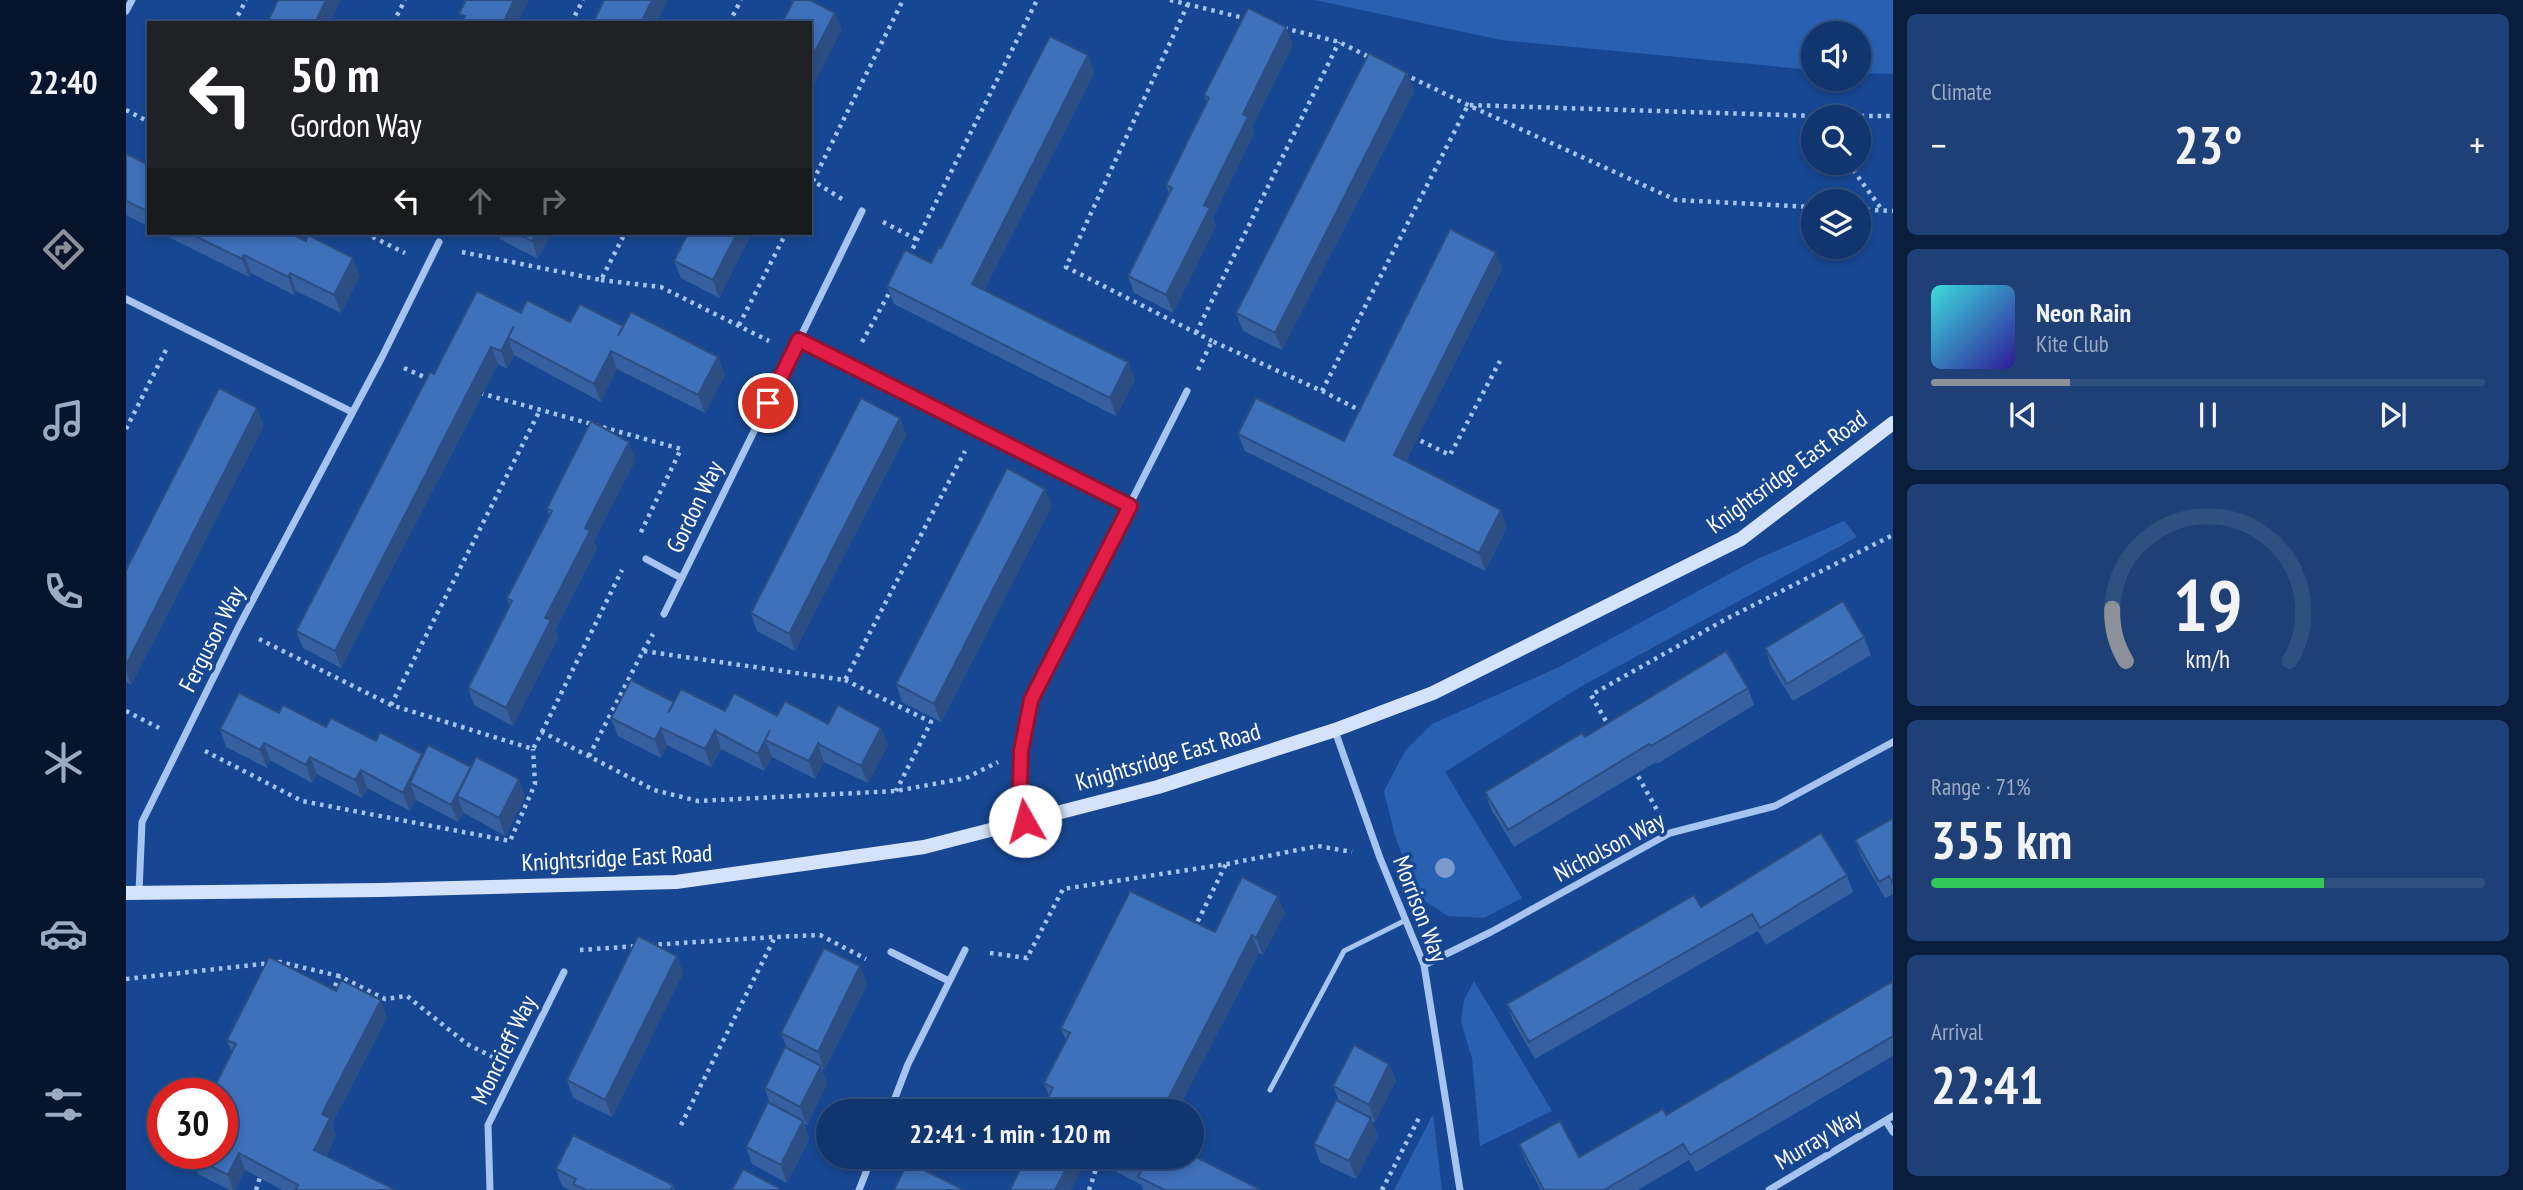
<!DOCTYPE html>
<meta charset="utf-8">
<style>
:root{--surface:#11356e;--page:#1e4076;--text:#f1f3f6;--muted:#9cabc2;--line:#305081;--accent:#8c9099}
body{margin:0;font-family:"PT Sans Narrow",sans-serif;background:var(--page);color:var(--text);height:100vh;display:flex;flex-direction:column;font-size:26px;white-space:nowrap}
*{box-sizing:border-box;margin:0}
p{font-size:23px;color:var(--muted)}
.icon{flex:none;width:38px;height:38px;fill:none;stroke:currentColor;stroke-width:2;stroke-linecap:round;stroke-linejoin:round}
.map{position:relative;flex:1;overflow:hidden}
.panel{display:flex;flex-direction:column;gap:14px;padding:14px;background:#091d3c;width:630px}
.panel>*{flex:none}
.top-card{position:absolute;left:21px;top:21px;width:665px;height:214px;border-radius:0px;box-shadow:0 4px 10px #0003,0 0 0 2px var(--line);background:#202124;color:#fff;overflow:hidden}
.fabs{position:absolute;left:1675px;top:21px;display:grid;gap:14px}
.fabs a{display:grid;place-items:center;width:70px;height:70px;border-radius:50%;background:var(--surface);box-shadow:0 4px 10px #0003,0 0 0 2px var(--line);font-size:35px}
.speed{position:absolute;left:21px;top:1078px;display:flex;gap:14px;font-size:35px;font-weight:700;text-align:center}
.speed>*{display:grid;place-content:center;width:91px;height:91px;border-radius:50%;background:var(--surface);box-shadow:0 4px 10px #0003,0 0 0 2px var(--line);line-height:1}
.speed .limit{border:10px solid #d22;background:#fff;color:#111}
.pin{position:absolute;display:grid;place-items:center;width:60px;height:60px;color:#fff;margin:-30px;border:4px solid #fff;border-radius:50%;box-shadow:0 2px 7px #0007}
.me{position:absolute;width:77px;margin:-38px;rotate:353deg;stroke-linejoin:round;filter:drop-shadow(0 0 5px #0008)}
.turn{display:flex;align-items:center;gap:24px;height:147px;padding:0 28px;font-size:32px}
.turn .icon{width:91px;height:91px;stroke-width:2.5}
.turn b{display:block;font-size:49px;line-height:60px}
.lanes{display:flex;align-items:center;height:66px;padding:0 28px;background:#0003;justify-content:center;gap:35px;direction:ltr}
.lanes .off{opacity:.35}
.big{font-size:52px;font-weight:600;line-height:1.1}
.panel .card{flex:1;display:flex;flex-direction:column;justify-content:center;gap:10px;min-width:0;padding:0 24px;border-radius:10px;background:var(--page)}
.panel .dial{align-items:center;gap:0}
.dial svg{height:182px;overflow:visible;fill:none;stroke:var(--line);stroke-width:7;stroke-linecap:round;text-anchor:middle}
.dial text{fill:var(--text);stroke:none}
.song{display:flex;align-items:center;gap:21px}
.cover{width:84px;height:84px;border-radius:10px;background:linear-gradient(135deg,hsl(180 70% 55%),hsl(250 70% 35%))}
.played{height:7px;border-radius:4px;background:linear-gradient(90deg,var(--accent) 25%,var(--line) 25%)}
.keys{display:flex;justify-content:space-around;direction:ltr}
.heat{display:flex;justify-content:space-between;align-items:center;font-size:38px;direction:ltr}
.charge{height:10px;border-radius:5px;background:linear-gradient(90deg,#34c759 71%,var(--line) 0)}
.trip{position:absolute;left:690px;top:1099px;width:388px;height:70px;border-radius:35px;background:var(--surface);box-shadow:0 4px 10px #0003,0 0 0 2px var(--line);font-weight:600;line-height:70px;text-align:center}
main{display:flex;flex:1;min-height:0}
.dock{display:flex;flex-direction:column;width:126px;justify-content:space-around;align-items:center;background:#07152c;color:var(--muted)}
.dock .icon{width:49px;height:49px}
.dock .active{color:var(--accent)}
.dock b{font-size:32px;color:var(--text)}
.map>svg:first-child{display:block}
.green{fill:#2960b1}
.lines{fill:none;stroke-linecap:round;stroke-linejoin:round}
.path{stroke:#a6c4f0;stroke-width:4.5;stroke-dasharray:3.5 5;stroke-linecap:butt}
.lane{stroke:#a6c4f0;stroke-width:5}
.street{stroke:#a6c4f0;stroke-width:7}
.secondary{stroke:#d4e3fb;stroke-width:14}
.tree{fill:#7b9bcc}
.wall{fill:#3660a0}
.shaded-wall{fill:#2c4e82}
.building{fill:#3f70ba;stroke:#2c4e82;stroke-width:2}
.route-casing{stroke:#92132f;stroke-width:18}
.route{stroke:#e11d48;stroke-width:12}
.labels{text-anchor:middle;stroke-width:7;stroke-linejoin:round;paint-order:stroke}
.street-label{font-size:24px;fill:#fff;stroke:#174792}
</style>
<main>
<nav class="dock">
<b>22:40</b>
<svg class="icon active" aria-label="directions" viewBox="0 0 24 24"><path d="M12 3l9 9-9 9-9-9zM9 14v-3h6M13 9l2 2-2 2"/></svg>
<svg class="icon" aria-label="music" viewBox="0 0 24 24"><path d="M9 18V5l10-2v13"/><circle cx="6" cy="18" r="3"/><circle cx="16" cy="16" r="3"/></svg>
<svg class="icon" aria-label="phone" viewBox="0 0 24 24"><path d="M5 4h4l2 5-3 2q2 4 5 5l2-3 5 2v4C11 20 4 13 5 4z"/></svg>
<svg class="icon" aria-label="climate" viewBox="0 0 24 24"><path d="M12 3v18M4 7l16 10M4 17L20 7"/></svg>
<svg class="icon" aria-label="car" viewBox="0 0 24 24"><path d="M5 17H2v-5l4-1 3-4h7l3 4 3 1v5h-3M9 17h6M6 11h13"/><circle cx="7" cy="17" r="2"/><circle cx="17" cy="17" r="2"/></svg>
<svg class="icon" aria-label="filters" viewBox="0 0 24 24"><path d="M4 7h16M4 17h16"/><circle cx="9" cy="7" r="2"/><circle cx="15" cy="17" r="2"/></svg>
</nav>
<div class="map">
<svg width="1767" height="1190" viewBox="0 0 1767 1190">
<rect width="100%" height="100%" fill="#174792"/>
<path class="green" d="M1189,0H1767V74L1733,73L1732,33H1687V70L1375,40Z
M1718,521L1731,537L1454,687L1319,772L1396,898L1358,918L1322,916L1291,896L1269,836L1258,791L1279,751L1306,724L1435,666L1627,561Z
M1348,981L1426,1111L1354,1146L1346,1058L1335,1022L1338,1000Z
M1307,1114L1316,1190H1268Z"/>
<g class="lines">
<path class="path" d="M1044,0L1122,19
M1062,4L940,267L1086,341
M108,23L120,0
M267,23L279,0
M445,23L457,0
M603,23L615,0
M1158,28L1213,42L1245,58
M1278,74L1342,105L1550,200L1687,207
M0,110L23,122
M1722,163L1757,211
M716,199L687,181L777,0
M1732,209L1767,211
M757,222L792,240
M239,233L279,253
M336,252L475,280L499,233
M783,256L911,0
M475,280L535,287L643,341
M613,325L660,233
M1070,333L1213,42
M736,342L766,288
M278,368L305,380
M1072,370L1086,341L1196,391L1342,105L1689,116H1767
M1196,391L1239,413
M354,393L555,449L514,534
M0,429L41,348
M1287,437L1324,455L1374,361
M133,639L265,705L407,749L416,732L528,790L572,801L770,791L840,778L872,762
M517,651L527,634
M719,680L805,722L770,791
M265,705L414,410
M0,711L33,728
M1484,728L1465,695L1600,619L1767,535
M416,732L496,570
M79,751L176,801L384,841L409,784L407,749
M463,756L517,651L719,680L839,451
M1508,769L1531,810
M1068,929L1100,864
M524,945L648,937
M454,950L512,946
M864,953L901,958L937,889L1101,864L1192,846L1226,852
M0,979L154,962L213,976
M206,994L213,976L259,999L281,996L341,1044L367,1057
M555,1125L649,937L694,935L740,959
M130,1190L135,1174
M963,1190L974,1157
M1256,1190L1294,1116"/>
<path class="lane" d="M1144,1090L1218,951L1280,920"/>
<path class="street" d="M0,11L6,0
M0,299L226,412
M673,340L736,211
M520,559L555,578
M538,614L673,340L1004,506
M1209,731L1254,858L1298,965L1334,1190
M899,821C893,773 896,747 905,700L1061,391
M13,892L16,822L112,628L256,357L313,242
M765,952L823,981
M1298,965L1365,932L1544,833L1649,806L1767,742
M764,1111L782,1064L839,950
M1760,1121L1767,1132
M364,1190L362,1125L438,972
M733,1190L746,1157
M1643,1190L1767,1116"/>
<path class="secondary" d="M0,893L254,890L550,882L798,847L1032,787L1209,730L1307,693L1615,539L1767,423"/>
</g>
<circle class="tree" cx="1319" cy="868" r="10"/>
<path class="wall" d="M1167,44L1126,127L1128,134L1087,217L1090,226L1047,313L1008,293L1002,276L1043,194L1040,185L1081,103L1078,95Z
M962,55L968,73L858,290L1002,362L1009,380L990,416L768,304L761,286L805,263Z
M1281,73L1288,91L1156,350L1117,331L1110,313Z
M0,154L23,165V227L0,215Z
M34,233H163L234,276L215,313L170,291L168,295L125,273L123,277Z
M372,233H425L412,259L374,239Z
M626,233L593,298L555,278L548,261Z
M1376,269L1280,461L1381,527L1359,571L1119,451L1112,434L1218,441Z
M395,313L444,322L497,327L592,357L599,375L579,413L491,369L475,402L388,355L381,369L372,364L215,668L177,648L170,631L308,374Z
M774,418L780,435L669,651L631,631L625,613Z
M138,426L5,685L0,682V570Z
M510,459L468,541L471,548L429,630L432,638L387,726L348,705L342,688L384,606L381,598L423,515L421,508Z
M926,506L815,722L776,702L770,684Z
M1738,637L1745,655L1667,701L1645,666L1639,648Z
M1622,688L1628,705L1531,764L1530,762L1388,847L1365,809L1359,792L1459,737Z
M548,702L599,711L651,716L702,724L755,728L762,745L742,783L698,762L689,779L646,757L638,771L595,749L585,767L541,745L535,758L492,736L485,718Z
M153,713L297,756L393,779L399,797L379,836L338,813L337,812L332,822L290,800V799L284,811L241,788L236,798L191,774L186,783L144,760L141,768L100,747L94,729Z
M1767,818V894L1759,898L1735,856L1729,840Z
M1721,875L1727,892L1640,945L1632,931L1409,1059L1387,1021L1381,1004L1575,907Z
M1159,913L1137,955L1133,953L1051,1111H915L923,1096L918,1083L940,1041L935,1028Z
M551,956L557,973L486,1117L447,1098L441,1080Z
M734,966L741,984L698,1070L696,1069L701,1084L681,1125L678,1123L683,1139L661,1183L626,1164L620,1147L644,1104L639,1088L661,1048L655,1033Z
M1767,981V1056L1570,1172L1563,1160L1512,1190H1415L1399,1160L1393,1144L1453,1157L1540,1115Z
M261,1017L206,1124L210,1136L200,1156L270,1190H156L119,1170L109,1190H104L72,1174L65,1156L96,1153L106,1053L101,1040Z
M1263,1064L1270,1081L1249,1122L1246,1121L1252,1136L1230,1179L1194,1162L1188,1144L1213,1101L1207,1086Z
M962,1157H1066L1135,1190H1017L1016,1185Z
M430,1169L547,1185L549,1190H443L436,1186Z"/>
<path class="shaded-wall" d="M200,0H215L204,23H189Z
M388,0H403L392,23H377Z
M526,0H542L530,23H515Z
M709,13L716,30L684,92V61Z
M1160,27L1167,44L1126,127L1128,134L1087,217L1090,226L1047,313L1040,295L1117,114Z
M962,55L968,73L852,301L846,284Z
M1281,73L1288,91L1156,350L1149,333Z
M410,233H425L412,259L406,241Z
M611,233H626L593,298L587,280Z
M1370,252L1376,269L1275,472L1268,455Z
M118,255L125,273L123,277L116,259Z
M227,258L234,276L215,313L208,295Z
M164,273L170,291L168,295L162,277Z
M388,326L382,338L388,355L381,369L375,351Z
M365,347L372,364L215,668L209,651Z
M485,351L491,369L475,402L468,384Z
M592,357L599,375L579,413L572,395Z
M1002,362L1009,380L990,416L984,398Z
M131,408L138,426L5,685L0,670V665Z
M774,418L780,435L669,651L663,634Z
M503,442L510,459L468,541L471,548L429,630L432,638L387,726L380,708L459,528Z
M919,489L926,506L815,722L808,704Z
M1375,510L1381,527L1359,571L1353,553Z
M535,728L541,745L535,758L529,740Z
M755,728L762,745L742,783L735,766Z
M589,731L595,748L585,767L579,749Z
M639,740L646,757L638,771L632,754Z
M138,743L144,760L141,768L134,750Z
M692,744L698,762L689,779L683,761Z
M296,754L303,772L284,783L290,799L284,811L277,793Z
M184,757L191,774L186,783L180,765Z
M345,767L331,796L337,812L332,822L325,805Z
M235,770L241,788L236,798L229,780Z
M393,779L399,797L379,836L373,818Z
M1152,896L1159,913L1137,955L1130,938Z
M1126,935L1133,953L1051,1111H1044L1041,1101Z
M551,956L557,973L486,1117L479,1100Z
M734,966L741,984L698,1070L692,1052Z
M255,1000L261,1017L206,1124L210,1136L195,1167L188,1150L196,1114Z
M1263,1064L1270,1081L1249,1122L1243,1105Z
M695,1066L701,1084L681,1125L674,1107Z
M1245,1118L1252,1136L1230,1179L1223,1161Z
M677,1121L683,1139L661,1183L655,1165Z
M113,1153L119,1170L109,1190H107L102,1175Z
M946,1157H962L945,1190H929Z"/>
<path class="building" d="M152,0H200L189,23H141Z
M340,0H388L377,23H335L339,16L333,14Z
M478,0H526L515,23H467Z
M668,0H684L709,13L684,61V23H656Z
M1122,8L1160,27L1117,114L1122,117L1078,205L1084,208L1040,295L1002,276L1046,188L1040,185L1083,98L1078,95Z
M924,36L962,55L846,284L1002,362L984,398L761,286L779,250L805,263L813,247L815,248Z
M1243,53L1281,73L1149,333L1110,313Z
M0,154L23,165V212L0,201Z
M1324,229L1370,252L1268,455L1375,510L1353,553L1112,434L1130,398L1218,441Z
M63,233H163L180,241L182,235L227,258L208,295L164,273L162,277L118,255L116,259Z
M390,233H410L406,241Z
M562,233H611L587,280L548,261Z
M351,291L395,313L401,300L444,322L454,304L497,326L492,336L505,312L592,357L572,395L485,351L468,384L382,338L388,326L375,351L365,347L209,651L170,631L304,372L308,374Z
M93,388L131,408L0,665V570Z
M735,398L774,418L663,634L625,613Z
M465,421L503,442L459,528L464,531L419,618L425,620L380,708L342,688L386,601L381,598L426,511L421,508Z
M881,468L919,489L808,704L770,684Z
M1717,601L1738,637L1661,684L1639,648Z
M1600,651L1622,688L1525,746L1523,744L1382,830L1359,792L1456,733L1459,737Z
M505,680L548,702L542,713L555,689L599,711L608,693L651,716L659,701L702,724L712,705L755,728L735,766L692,744L693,742L683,761L639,740L644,730L632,754L589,731L590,729L579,749L535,728L529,740L485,718Z
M113,693L153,713L157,705L200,727L205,718L250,741L254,732L296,754L277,793L235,770L229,780L184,757L180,765L138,743L134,750L94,729Z
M302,745L345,767L325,805L284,783Z
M350,757L393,779L373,818L331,796Z
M1767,818V884L1763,876L1753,882L1729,840Z
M1695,833L1721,875L1634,928L1626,914L1403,1042L1381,1004L1568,895L1575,907Z
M1116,877L1152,896L1130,938L1126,935L1041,1101L1048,1104L1044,1111H915L927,1088L918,1083L944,1033L935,1028L1004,891L1089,932Z
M512,936L551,956L479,1100L441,1080Z
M698,948L734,966L692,1052L655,1033Z
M143,957L210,991L215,980L255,1000L196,1114L204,1118L188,1150L270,1190H172L170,1189L172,1185L113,1153L102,1175L65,1156L66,1153H96V1094H85L110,1044L101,1040Z
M1767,981V1036L1564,1155L1557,1144L1478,1190H1418L1393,1144L1434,1121L1453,1157L1537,1109L1540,1115Z
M1228,1045L1263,1064L1243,1105L1207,1086Z
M659,1047L695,1066L674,1107L639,1088Z
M1210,1100L1245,1118L1223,1161L1188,1144Z
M642,1102L677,1121L655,1165L620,1147Z
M447,1135L547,1185L545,1190H460L447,1184L450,1179L430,1169Z
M1066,1155L1135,1190H1039L1012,1177L1015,1171L989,1157H1066Z
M900,1157H946L929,1190H884Z
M782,1162L838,1190H768Z
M617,1169L653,1188L652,1190H606Z"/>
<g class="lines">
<g class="route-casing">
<path id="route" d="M642,403L673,340L1004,506L905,700L895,751L894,786L899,821"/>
</g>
<use href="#route" class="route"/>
</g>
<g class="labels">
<g class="street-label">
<text transform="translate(1661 472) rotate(-36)" y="8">Knightsridge East Road</text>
<text transform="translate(569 507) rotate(-64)" y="8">Gordon Way</text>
<text transform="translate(86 639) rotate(-63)" y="8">Ferguson Way</text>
<text transform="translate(1042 757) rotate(-16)" y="8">Knightsridge East Road</text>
<text transform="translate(1483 847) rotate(-28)" y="8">Nicholson Way</text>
<text transform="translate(491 858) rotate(-3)" y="8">Knightsridge East Road</text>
<text transform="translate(1294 909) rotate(69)" y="8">Morrison Way</text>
<text transform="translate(378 1050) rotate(-64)" y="8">Moncrieff Way</text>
<text transform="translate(1692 1139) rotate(-31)" y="8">Murray Way</text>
</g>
</g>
</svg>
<div class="fabs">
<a><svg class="icon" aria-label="sound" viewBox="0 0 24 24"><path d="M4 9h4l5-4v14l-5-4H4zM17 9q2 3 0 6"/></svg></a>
<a><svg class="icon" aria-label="search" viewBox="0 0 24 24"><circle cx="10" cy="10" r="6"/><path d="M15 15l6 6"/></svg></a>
<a><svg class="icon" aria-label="layers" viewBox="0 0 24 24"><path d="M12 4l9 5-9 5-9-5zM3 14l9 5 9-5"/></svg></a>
</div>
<div class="speed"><div class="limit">30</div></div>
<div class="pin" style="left:642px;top:403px;background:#d93025"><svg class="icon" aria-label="arrive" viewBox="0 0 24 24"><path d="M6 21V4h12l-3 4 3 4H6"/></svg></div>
<svg class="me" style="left:899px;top:821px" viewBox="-20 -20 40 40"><circle r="19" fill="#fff"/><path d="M0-13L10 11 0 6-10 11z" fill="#e11d48"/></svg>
<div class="trip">22:41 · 1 min · 120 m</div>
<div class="top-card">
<div class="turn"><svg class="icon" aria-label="left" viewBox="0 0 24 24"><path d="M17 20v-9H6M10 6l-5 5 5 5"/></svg><div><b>50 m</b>Gordon Way</div></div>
<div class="lanes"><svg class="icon" aria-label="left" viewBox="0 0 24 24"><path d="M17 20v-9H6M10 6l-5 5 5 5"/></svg><svg class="icon off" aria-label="ahead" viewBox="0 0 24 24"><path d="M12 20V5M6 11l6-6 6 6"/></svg><svg class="icon off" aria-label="right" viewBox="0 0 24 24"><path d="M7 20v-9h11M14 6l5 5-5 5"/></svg></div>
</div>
</div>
<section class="panel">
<div class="card"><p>Climate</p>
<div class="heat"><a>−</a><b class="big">23°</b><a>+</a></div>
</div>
<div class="card">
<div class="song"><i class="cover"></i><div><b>Neon Rain</b><p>Kite Club</p></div></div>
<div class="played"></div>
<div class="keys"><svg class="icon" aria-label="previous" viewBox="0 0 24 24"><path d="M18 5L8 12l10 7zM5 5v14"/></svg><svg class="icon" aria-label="pause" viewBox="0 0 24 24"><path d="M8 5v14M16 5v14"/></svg><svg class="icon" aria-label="next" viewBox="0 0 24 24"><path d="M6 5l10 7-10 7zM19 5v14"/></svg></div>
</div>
<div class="card dial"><svg viewBox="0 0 100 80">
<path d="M14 69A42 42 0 1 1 86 69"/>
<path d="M14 69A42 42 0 0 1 8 46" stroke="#8c9099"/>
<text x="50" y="56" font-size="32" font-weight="700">19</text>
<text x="50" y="72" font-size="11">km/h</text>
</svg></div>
<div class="card"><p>Range · 71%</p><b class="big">355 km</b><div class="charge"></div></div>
<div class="card"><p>Arrival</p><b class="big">22:41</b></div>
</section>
</main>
